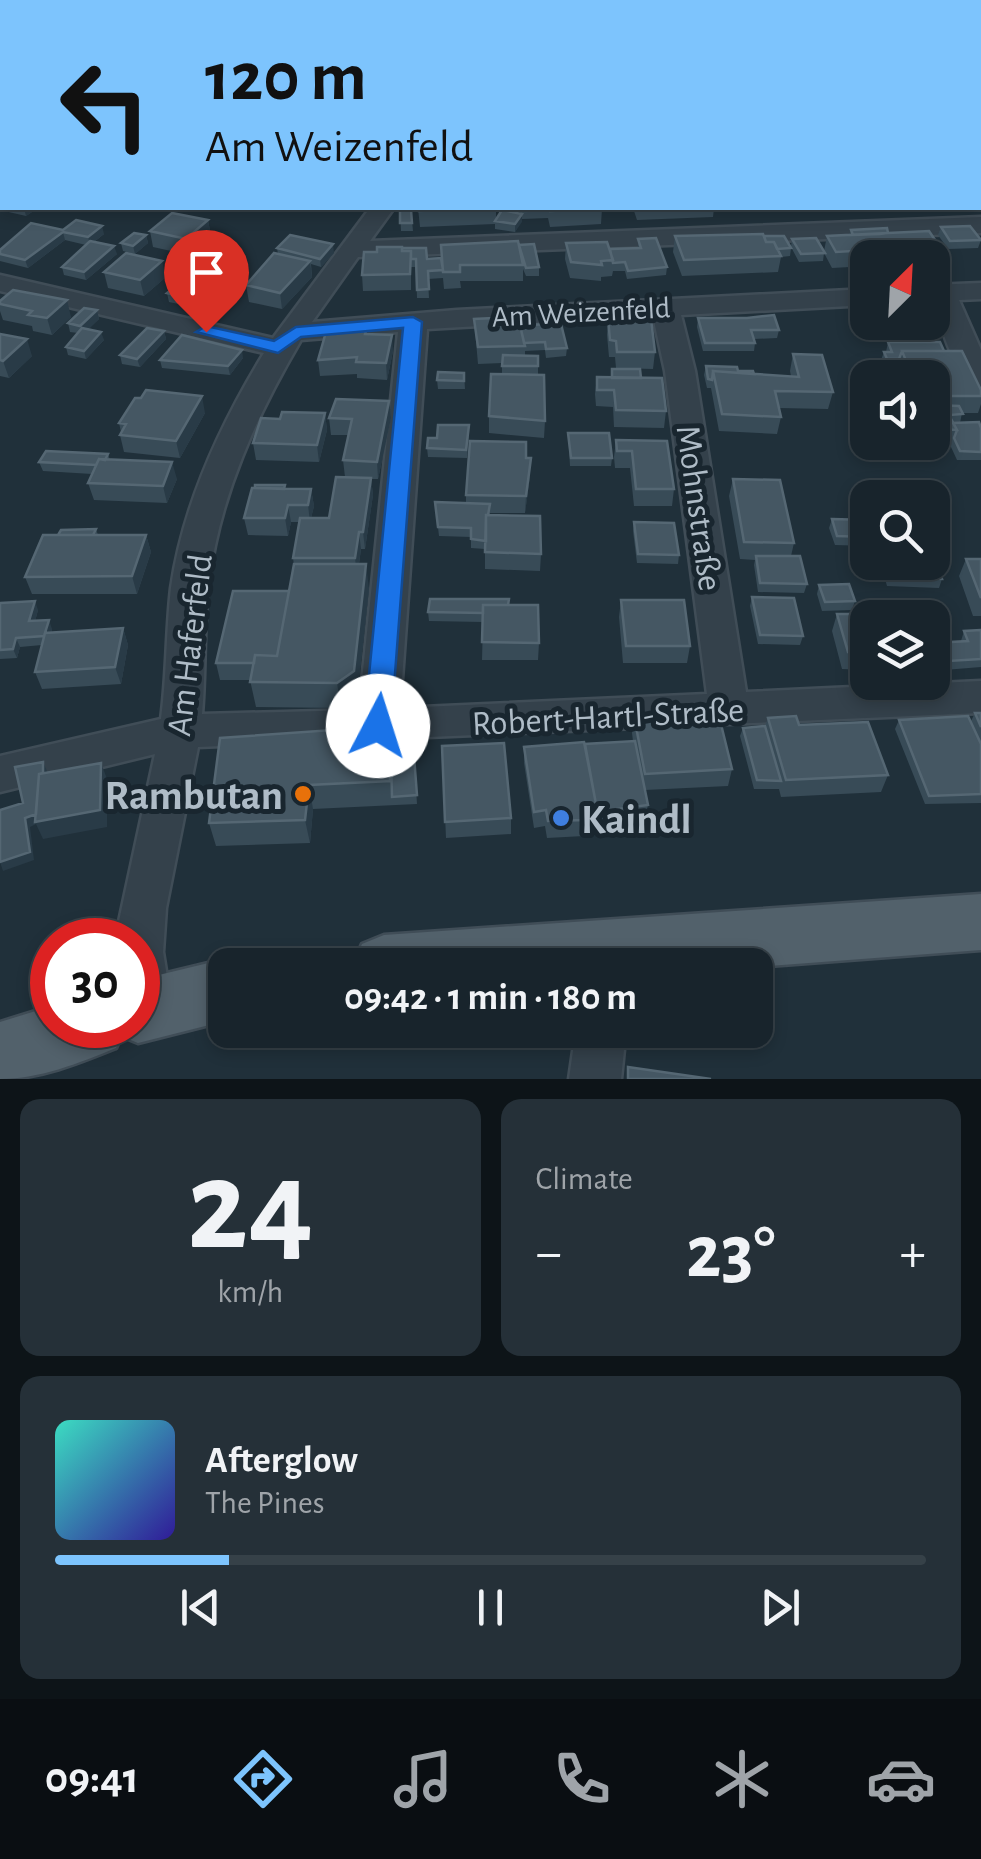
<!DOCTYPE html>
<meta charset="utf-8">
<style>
:root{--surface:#18242c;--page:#253038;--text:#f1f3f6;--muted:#9fa4a9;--line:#364148;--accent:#7dc4fd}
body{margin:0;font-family:"Alegreya Sans",sans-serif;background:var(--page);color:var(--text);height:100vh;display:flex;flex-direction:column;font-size:38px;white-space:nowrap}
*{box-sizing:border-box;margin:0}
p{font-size:32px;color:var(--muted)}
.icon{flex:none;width:55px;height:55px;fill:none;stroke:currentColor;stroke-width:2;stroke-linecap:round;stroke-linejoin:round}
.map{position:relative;height:1079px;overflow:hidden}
.sheet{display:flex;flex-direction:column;gap:20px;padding:20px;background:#0d1418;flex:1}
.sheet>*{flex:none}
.hud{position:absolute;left:0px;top:0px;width:982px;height:210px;box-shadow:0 5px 15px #0003,0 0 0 2px var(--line);background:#7dc4fd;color:#111;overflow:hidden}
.needle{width:65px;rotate:24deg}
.controls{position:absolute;left:850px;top:240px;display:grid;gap:20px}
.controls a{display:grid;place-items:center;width:100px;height:100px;border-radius:20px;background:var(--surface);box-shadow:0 5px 15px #0003,0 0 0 2px var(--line);font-size:50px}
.speed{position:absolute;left:30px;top:918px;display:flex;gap:20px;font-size:50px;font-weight:700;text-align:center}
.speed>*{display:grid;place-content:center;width:130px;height:130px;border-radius:50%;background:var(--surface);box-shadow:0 5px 15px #0003,0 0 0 2px var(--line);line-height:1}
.speed .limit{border:15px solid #d22;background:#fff;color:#111}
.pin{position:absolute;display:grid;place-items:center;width:85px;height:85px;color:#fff;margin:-102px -42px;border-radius:50% 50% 50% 0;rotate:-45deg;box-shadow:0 0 10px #0007}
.pin .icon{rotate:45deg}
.me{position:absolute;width:110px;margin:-55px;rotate:5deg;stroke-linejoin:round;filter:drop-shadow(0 0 8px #0008)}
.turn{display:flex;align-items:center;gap:35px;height:210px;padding:0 40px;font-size:45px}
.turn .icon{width:130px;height:130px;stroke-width:2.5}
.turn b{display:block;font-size:70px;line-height:85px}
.big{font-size:75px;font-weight:600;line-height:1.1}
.sheet .tile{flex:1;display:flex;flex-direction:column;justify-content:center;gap:15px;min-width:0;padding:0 35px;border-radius:20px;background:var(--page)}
.sheet .dial{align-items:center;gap:0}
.dial b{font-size:130px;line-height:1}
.song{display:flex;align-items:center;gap:30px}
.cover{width:120px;height:120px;border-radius:15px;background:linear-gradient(135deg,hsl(170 70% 55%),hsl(250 70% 35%))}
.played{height:10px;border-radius:5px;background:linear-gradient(90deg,var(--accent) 20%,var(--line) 20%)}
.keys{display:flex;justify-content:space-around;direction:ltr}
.heat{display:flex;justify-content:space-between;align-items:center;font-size:55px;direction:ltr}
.sheet .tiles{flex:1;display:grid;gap:20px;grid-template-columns:1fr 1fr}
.tile:last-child{grid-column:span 2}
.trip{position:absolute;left:208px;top:948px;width:565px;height:100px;border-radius:20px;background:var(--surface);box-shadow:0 5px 15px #0003,0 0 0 2px var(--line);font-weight:600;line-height:100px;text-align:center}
.menu{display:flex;height:160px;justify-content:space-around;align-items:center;background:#0a0e12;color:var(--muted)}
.menu .icon{width:70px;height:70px}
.menu .selected{color:var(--accent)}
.menu b{font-size:45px;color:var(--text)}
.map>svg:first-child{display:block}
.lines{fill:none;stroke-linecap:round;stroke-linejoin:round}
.minor-casing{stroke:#404d57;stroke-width:5}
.major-casing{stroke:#404d57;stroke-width:5}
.minor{fill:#34414b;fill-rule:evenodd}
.major{fill:#52616b;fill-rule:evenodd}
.wall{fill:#384b57}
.shaded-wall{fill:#293b47}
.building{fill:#455763;stroke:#556773;stroke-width:2.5}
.route{fill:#1a73e8;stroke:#114b97;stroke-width:2.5}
.food-dot{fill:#e8710a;stroke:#19262f;stroke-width:4}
.shop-dot{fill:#3f7fe0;stroke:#19262f;stroke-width:4}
.labels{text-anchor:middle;stroke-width:10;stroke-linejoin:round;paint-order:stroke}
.far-street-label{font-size:30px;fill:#afbcc7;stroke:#19262f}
.street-label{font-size:35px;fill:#afbcc7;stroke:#19262f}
.near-poi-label{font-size:42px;font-weight:bold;fill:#afbcc7;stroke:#19262f;text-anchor:end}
</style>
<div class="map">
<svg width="981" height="1079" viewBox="0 0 981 1079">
<rect width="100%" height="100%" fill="#20303a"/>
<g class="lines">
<g class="minor-casing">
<path id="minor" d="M73,0H100L101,2H75Z
M0,94H2V107H0Z
M980,145H981V159H980Z
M370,208H394L370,241L981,217V233L358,257L312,322L457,310L868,289V305L681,315L695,371L746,692L981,681V713L198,747L166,908L163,952L172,1009L165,1026L147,1033L129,1025H138V940H115L155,754L0,792V756L161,719C167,675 166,631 171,588C183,504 220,425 264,353L0,291V275L273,338ZM653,316L665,371L707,694L400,708L427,329ZM398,332L359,710L202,714C206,670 203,626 209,583C219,496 257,415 301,340Z
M981,283V299L959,300L981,350V393C958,387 932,308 932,285Z
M576,1030H626L621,1079H569Z"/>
</g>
<g class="major-casing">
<path id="major" d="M2,35V51L0,52V36Z
M981,894V950L755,967L353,965L362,944L384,935Z
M225,959L239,965H225V1021L138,1043L121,1036L116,1048C79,1063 40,1079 0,1079V1022L52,1006V1025H138V980Z"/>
</g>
<use href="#minor" class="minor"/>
<use href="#major" class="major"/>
</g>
<path class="wall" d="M2,196V208H38L26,216L0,210V198Z
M154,208H199L194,212Z
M277,208H294L289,212L278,210Z
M418,208H496V219L520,214L519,208H602V209L601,224L550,227L548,218L522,219L515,232L495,229V224L420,227Z
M633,208H714L713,217L637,220Z
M839,208H878L877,210L842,212Z
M400,210H411L413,231H401Z
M208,220L211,236L189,255L153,247L150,231Z
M941,227L981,240L978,248L948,249L938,235Z
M63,230L104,234L94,242L117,254L86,280L64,275L62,267L86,245L65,240L28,268L0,261V250Z
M851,230L888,233L939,246L934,262H932V258H868V266L832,268L824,253L823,261L799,262L791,247L792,239L824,251L827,236L849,235Z
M146,235L148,243L135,254L123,251L121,243Z
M675,236H764L791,248L790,256L781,257L778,272L682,276L673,252Z
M638,239L667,267L666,275L627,279L625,271H613L612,276L601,277V281L570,278L565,259L566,243L610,249L638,248Z
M441,245H519L539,267V276H526L523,269V281H460L461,288L444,289L443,278L428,279L429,298H417L416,267H411V290L363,291L362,275L377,252L402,248L427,259L441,258Z
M277,248L334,253L321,267L311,264L312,277L282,309L249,302L246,285L278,254Z
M104,272L166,277L144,296L108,288Z
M244,280L245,288L231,302L218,299L207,310L169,302L167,293L192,285Z
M0,301L71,317L52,335L33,331L32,326L3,320L0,311Z
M97,310L99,319L88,329L104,340L86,359L68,355L66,347L78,333L70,332L68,323Z
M608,318L655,352L653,369L616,368L615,357H609L607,335Z
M698,318L779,330L777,338L754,339L755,343L754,351H703L697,327Z
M474,319L520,325L567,348L566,356L546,358L545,350L525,351V355L538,356V375L545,421L544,438L489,433V416L502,374V363L478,364Z
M897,322H932L943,324L940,333L900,332Z
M367,327V334L393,351L387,380L357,378V374L320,376L318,360Z
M164,331L166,339L140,367L122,364L120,355Z
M0,334L32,356L9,378L0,376Z
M888,342L944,351L981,396V404L978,413H962L960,423L981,428V460H957L951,447L898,446L897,442H932V378H901L897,368L884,367L881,360L884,352H886Z
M793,354L833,392L828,409L779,408L781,417L777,434L719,431L711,388H707L704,375L706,366L754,374L791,376L790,371Z
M243,358L230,375L162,368L160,360Z
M612,369L641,378L666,411L664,428L614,427L613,407L596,406L595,394L597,377H611Z
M464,373L465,389H438L437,380Z
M389,401L391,418L378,479H371L373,495L365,549H361L359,564L369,589L357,696L341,708L256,707L250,680H220L216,663L289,591L294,565L293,558L300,522H291L288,536L248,535L244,518L285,489H311L314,506L311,518H329L345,477L343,460L349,435H331L329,418Z
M205,413L180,458L124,452L120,435L121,432L119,423Z
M325,413L327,430L319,462L256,460L253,443L280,419Z
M568,433L612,458L611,466H570Z
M469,434L467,458L428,457L427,448L437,438Z
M616,440L667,441L674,489L672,506H634L630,468H615L614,457Z
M108,454L110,460L177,479L167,503L94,500L88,483L92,474L43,471L39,462Z
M526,458L530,476L525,513H490L489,515L541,554L540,571L485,569V549L471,548V537L439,536L435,502L466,503V495Z
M733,479L794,543L791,556L807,584L804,593L758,592L754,565L755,560L740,559L729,496Z
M832,519L868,520V546L835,545L829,528Z
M634,522L679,555L678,564L637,563L633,531Z
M96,529L98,535H146L151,552L137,594H32L25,577Z
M966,559H981V616H973L959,576Z
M886,563L942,579L939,588L887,586L883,572Z
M819,585L855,601L852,610L822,611L817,594Z
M752,597L803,636L800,645L758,644L750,606Z
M621,600L690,646L687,663H623L619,617Z
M0,603L38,610L35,621L52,629L51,633L123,628L128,645L121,684L42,689L35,672L42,645L20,647L17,658L0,659Z
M508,605L539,643L538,660H482L483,622L429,621L428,612Z
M837,614L868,618V670L842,669L832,631Z
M981,630V667L932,671V643L961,641L964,631Z
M975,713H981V803L925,804L895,729L899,720L971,721Z
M634,716L732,769L728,786L645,790L648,805L646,814L594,820H586L584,836L547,838L545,826L534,828L524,763V747L633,741L632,733Z
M768,718L799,725L888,775L881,792L781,797L779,789H754L740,736L743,728L765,726Z
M220,738L392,757L414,756L417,804L313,809L310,843L216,846L209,823Z
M442,746L511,818V834L446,838Z"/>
<path class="shaded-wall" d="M0,0H23L18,2H2V10L0,11Z
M2,113V130L0,132V115Z
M24,208H38L26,216Z
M522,214V222L515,232V224Z
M208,220L211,236L189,255L186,239Z
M102,226L104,234L90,245L88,237Z
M63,232L65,240L28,268L25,260Z
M146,235L148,243L135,254L133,246Z
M333,244L334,253L321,267L320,259Z
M114,246L117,254L86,280L84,272Z
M162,261L166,277L144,296L140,280Z
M310,261L312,277L282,309L280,293Z
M244,280L245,288L231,302L229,294Z
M216,291L218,299L207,310L205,302Z
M67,300L71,317L52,335L47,318Z
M97,310L99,319L83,335L80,326Z
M164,331L166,339L140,367L137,359Z
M101,332L104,340L86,359L84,351Z
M392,335L393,351L387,380L386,363Z
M27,339L32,356L9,378L3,361Z
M242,350L243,358L230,375L228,366Z
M202,396L205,413L180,458L176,441Z
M389,401L391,418L378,479L377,462Z
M325,413L327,430L319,462L317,445Z
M531,458L530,476L525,513L526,496Z
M172,462L177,479L167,503L163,486Z
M371,478L373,495L365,549L363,532Z
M311,489L314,506L310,522L308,505Z
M288,505L291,522L288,536L285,518Z
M359,532L361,549L357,576L355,558Z
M146,535L151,552L137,594L132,576Z
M366,564L369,589L357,696L341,708L337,683Z
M35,601L38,610L33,630L29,621Z
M49,620L52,629L49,645L45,636Z
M123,628L128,645L121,684L115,667Z
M16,638L20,647L17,658L13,649Z
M43,762L47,771L45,820L101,763L107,779V827L43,839L36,824L30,827L34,860L3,871L0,862L25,818Z
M309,785L313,809L310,843L305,820Z"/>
<path class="building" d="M419,208H496L419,211Z
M521,208H547L548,210L522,211Z
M549,208H602V209L550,211Z
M400,210H411L412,223H400Z
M502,210L522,214L515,224L495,221Z
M172,213L208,220L186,239L150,231Z
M76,220L102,226L88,237L63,232L25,260L0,254V250L31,223L63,230Z
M970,226L981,240L950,241L941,227Z
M887,228L888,233L880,234L853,235L851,230Z
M929,231L939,246L836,252L827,236Z
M134,233L146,235L133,246L121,243Z
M763,234L766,242H774L781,256L684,260L675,236Z
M290,235L333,244L320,259L277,248Z
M764,236H784L791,248L777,249L774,242H766Z
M656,238L667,267L628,271L625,262L613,263L610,249L641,248L638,239Z
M816,238L825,253L801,254L792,239Z
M90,241L114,246L84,272L62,267Z
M518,241L523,265H460V272H443L441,245Z
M607,242L613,260L601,261L602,265L571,262L566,243Z
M534,244L539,267L526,268L519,245Z
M377,247H402V251H411L410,274L362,275L364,252H377Z
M402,248H426L427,259L441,258L443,270L428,271L429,289L417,290L416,259H411V251H402Z
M126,253L162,261L140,280L104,272Z
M274,253L310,261L280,293L246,285Z
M202,275L230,281L244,280L229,294L216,291L205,302L167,293L180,282L192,285Z
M13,290L67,300L47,318L28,315L32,311L0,304V301Z
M932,306H934L943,324H903L902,322H932Z
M84,308L97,310L80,326L68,323Z
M774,315L779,330H751L755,343H705L698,318H747Z
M518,317L525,346L478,347L474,319Z
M608,318L651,319L655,352H617L616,341L610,340Z
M561,324L567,348L546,349L545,342L524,343L520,325Z
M367,327L365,334L392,335L386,363L356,362L357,357L318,360L326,332Z
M82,328L101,332L84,351L66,347Z
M147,328L164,331L137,359L120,355Z
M0,334L27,339L3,361L0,360Z
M182,335L242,350L228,366L160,360Z
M888,342H940L944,351H902L899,359H887L884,352H892Z
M902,351H962L981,390V396H932V378H913Z
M793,354L822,355L833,392L775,391L781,417L722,414L713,371L799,377Z
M503,355L538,356V366H502Z
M706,366L737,367L738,371H753L754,374L713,371L712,380L708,379Z
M612,369H640L641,378H612Z
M438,372L464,373V381L437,380Z
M491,374L544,375L545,421L489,416Z
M597,377L662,378L666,411L616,410L614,390H597Z
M146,390L202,396L176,441L120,435L126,424L119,423L135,398H141Z
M336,399L389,401L377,462L343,460L352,419L329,418Z
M932,405L959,406L963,414L949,415L957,430L932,429Z
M282,412L325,413L317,445L253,443L261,418L280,419Z
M979,422L981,428V452L960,451L954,438L957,430L953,423Z
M438,425H469L466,450L427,448L428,438H437Z
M568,433H609L612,458H571Z
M616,440L667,441L674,489H636L632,451H617Z
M470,441L526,442V458H531L526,496L466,495Z
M46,451L108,454L105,460L99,459L96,465L39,462Z
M99,459L172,462L163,486L88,483Z
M336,477L371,478L363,532H359L355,558H293L300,518H329Z
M733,479L780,480L794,543L744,542Z
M255,485H285L284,489L255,488Z
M252,488L311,489L308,505H288L285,518H244Z
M435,502L490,504L488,515H486V541L471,539V528L438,527Z
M486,515L540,516L541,554L485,552Z
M832,519L868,520V537L837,536Z
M634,522L674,523L679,555L638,554Z
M96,529L93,535H58L61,530Z
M43,535H146L132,576L25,577Z
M756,556H800L807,584L760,583Z
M966,559H981V598Z
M886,563L937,565L942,579L890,577Z
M294,564H366L354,671L337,683L250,682L255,655L277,656Z
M849,584L855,601L825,602L819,585Z
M233,591H289L277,656L255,655L254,663H216Z
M752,597L794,598L803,636L760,635Z
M430,599H509L508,605H483V613L428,612Z
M621,600H684L690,646H626Z
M35,601L29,621L49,620L44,636L16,638L13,649L0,650V603Z
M483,605H538L539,643L482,642Z
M837,614H902L904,618H868V653L848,652Z
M123,628L115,667L35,672L45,633Z
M981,630V659L932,662V643L968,641L964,631Z
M718,712L732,769L645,774L634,716Z
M975,713H981V727Z
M796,716L799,725L868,722L888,775L786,780L768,718Z
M968,716L981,744V794L929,796L899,720Z
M390,726V781L309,785L305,820L209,823L220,738Z
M765,726L781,781L757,780L743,728Z
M635,741L648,805L595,812L596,804L585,744Z
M584,742L596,804L583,803L586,820L548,821L546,810L534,812L524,747Z
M504,743L511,818L445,822L442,746Z
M414,756L417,795L392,797L391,757Z
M43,762V773L39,774L36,814L25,818L30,852L0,862V810L23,803L15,767Z
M101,763L100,810L35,822L39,774Z
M628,1067L711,1079H628Z"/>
<path class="route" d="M413,317L422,322L391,726L378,737L364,726L403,328L301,337L278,353L196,332L206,326L274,341L296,327Z"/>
<circle class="food-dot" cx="303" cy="794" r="10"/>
<circle class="shop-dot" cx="561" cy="818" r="10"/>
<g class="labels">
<g class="far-street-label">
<text transform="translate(581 312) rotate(-3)" y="10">Am Weizenfeld</text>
</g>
<g class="street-label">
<text transform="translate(700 508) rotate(82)" y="12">Mohnstraße</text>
<text transform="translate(189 645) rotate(-83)" y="12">Am Haferfeld</text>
<text transform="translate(608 716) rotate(-3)" y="12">Robert-Hartl-Straße</text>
</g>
<g class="near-poi-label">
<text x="283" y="809">Rambutan</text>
<text x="581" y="833" text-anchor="start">Kaindl</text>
</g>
</g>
</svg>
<div class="controls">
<a><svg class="needle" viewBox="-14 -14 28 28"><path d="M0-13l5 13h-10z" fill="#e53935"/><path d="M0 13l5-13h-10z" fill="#9fa4a9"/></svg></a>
<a><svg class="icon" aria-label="sound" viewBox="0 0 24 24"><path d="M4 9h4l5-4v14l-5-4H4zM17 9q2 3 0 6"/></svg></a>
<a><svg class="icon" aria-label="search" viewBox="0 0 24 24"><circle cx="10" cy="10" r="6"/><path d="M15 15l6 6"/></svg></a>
<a><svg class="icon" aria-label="layers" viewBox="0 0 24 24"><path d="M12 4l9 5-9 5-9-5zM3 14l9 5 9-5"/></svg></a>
</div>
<div class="speed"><div class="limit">30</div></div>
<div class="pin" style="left:206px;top:332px;background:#d93025"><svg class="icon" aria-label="arrive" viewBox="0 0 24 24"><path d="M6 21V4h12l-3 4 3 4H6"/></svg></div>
<svg class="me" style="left:378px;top:726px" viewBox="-20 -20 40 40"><circle r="19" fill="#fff"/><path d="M0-13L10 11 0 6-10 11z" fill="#1a73e8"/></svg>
<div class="trip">09:42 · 1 min · 180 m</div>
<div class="hud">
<div class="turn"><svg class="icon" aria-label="left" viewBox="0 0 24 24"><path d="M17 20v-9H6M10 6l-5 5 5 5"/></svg><div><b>120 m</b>Am Weizenfeld</div></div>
</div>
</div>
<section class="sheet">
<div class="tiles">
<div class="tile dial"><b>24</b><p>km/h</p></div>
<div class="tile"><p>Climate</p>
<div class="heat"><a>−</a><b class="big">23°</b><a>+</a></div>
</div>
<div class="tile">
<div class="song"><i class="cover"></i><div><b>Afterglow</b><p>The Pines</p></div></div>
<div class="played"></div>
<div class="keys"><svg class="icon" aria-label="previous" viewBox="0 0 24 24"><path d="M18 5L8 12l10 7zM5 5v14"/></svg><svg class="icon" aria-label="pause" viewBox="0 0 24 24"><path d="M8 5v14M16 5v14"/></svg><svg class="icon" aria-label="next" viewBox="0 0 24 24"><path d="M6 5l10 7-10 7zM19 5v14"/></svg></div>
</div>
</div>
</section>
<nav class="menu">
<b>09:41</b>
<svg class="icon selected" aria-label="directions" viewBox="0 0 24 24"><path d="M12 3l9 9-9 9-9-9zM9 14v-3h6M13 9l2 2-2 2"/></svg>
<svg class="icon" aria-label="music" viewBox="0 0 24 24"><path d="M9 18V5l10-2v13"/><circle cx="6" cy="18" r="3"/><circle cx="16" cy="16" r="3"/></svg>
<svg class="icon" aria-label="phone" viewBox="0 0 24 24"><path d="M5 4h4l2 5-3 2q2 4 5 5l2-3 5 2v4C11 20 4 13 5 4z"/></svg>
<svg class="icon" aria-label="climate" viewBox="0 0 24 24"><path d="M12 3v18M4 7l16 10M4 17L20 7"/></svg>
<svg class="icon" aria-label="car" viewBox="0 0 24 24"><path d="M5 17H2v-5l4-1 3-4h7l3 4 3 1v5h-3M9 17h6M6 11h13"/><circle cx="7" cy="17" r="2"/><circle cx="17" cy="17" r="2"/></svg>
</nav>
